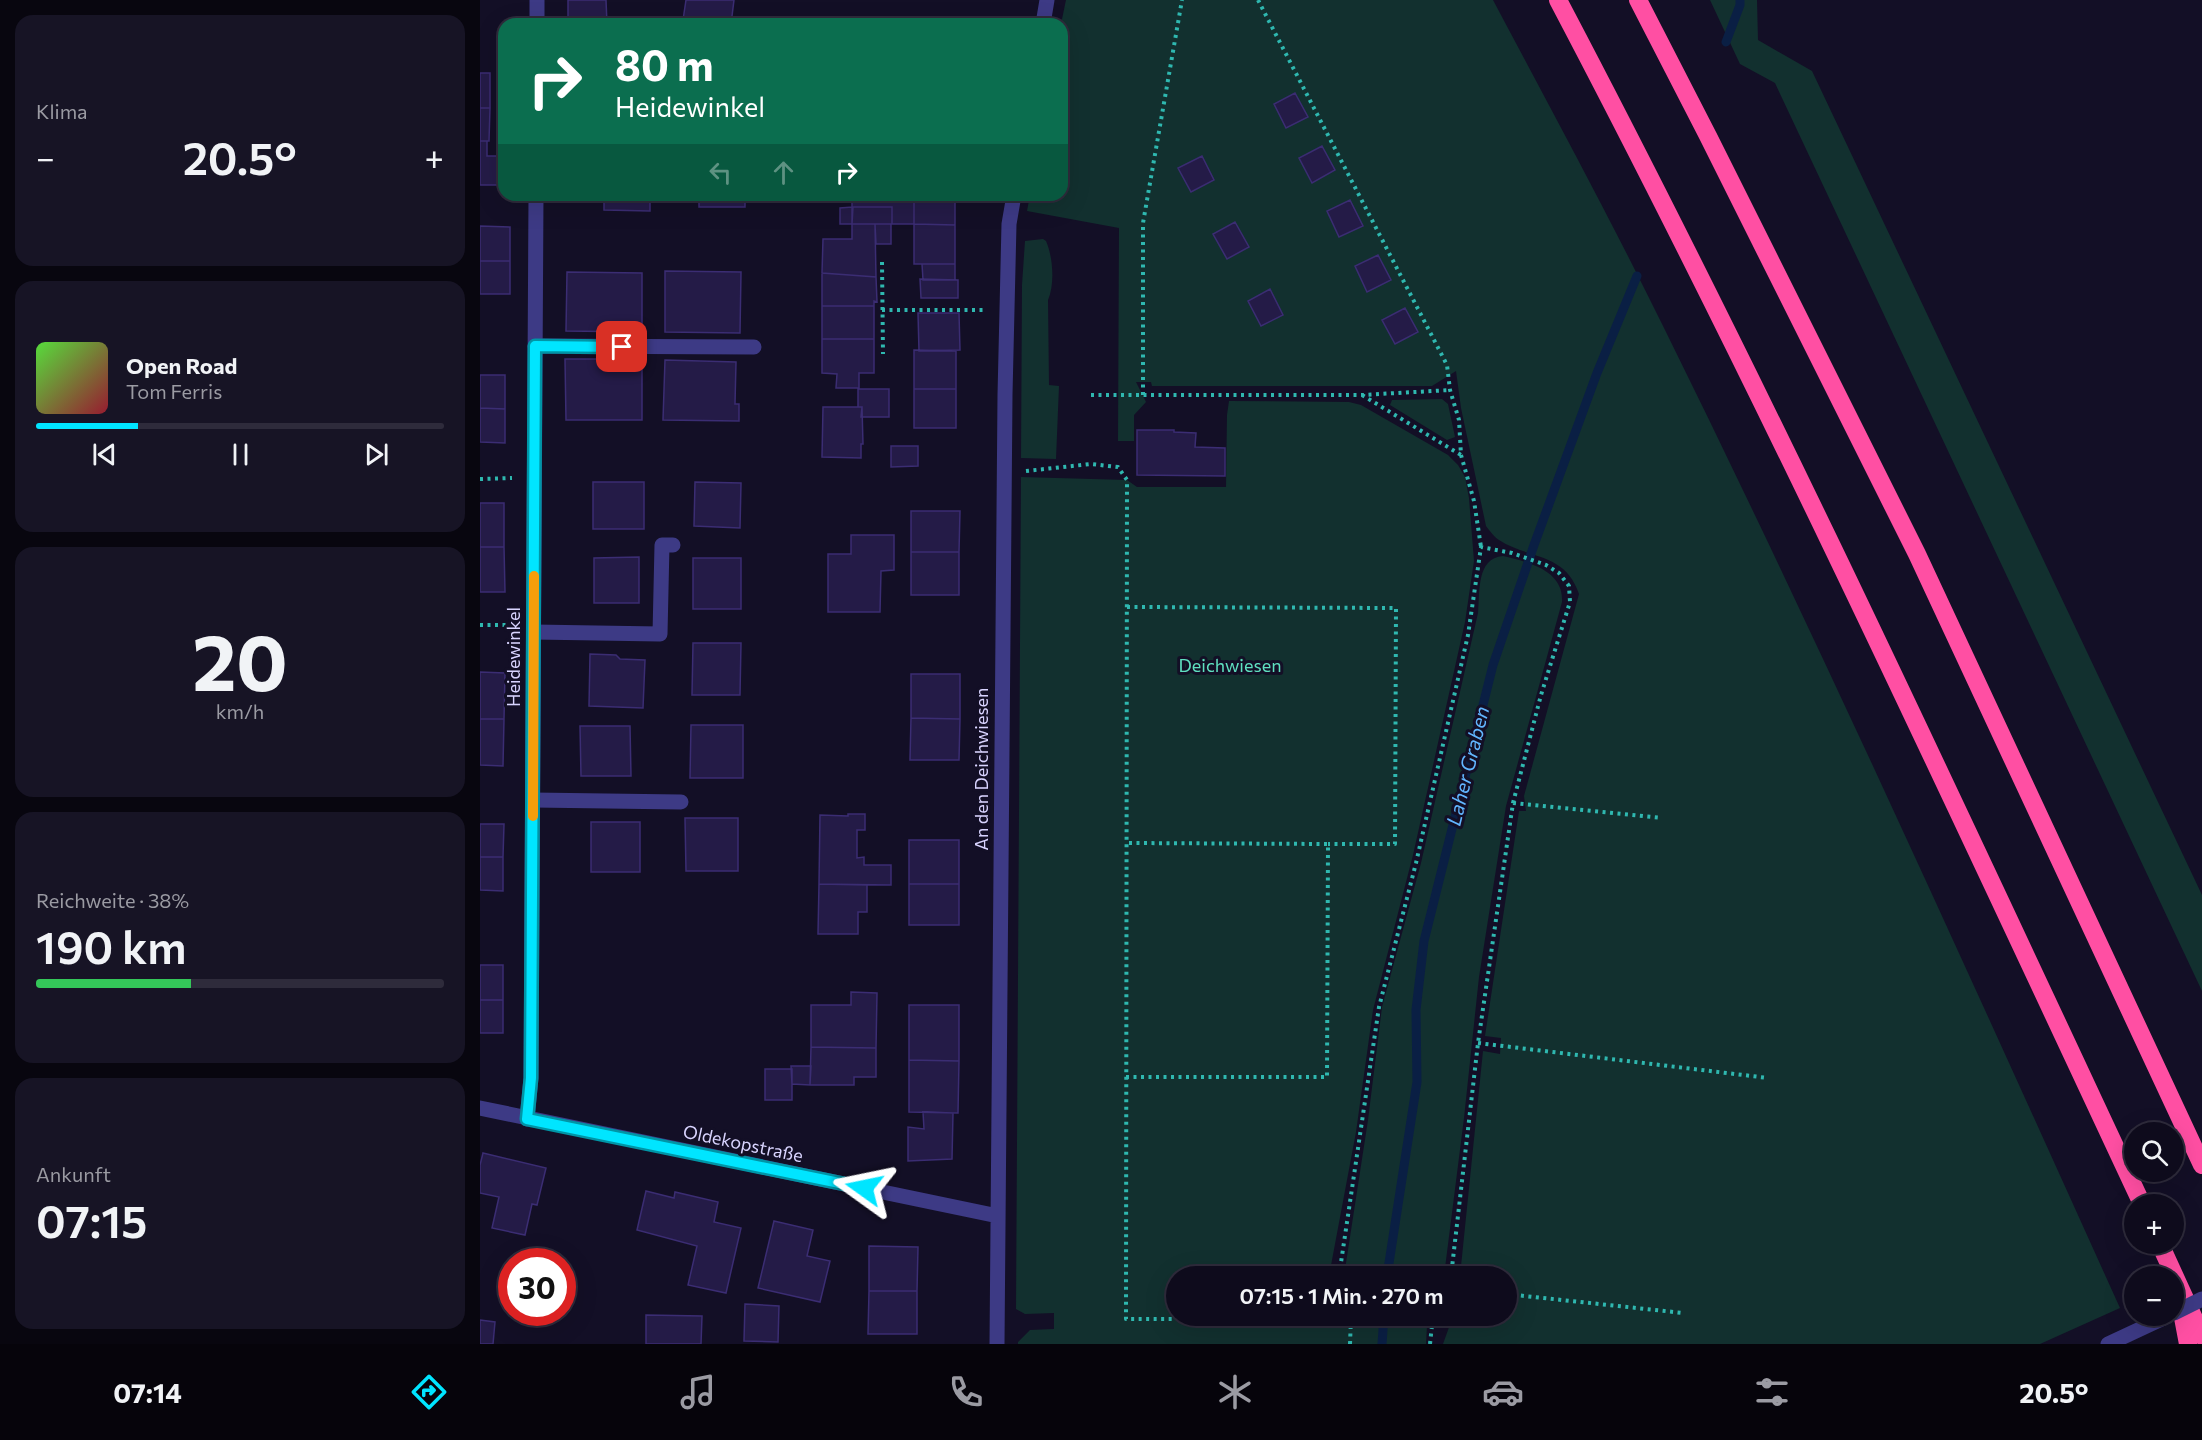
<!DOCTYPE html>
<html lang="de">
<meta charset="utf-8">
<style>
:root{--surface:#0e0b1c;--page:#171425;--text:#f1f3f6;--muted:#9b9ba3;--line:#2e2b3b;--accent:#00e5ff}
body{margin:0;font-family:Commissioner,sans-serif;background:var(--page);color:var(--text);height:100vh;display:flex;flex-direction:column;font-size:22px;white-space:nowrap}
*{box-sizing:border-box;margin:0}
p{font-size:20px;color:var(--muted)}
.icon{flex:none;width:33px;height:33px;fill:none;stroke:currentColor;stroke-width:2;stroke-linecap:round;stroke-linejoin:round}
.map{position:relative;flex:1;overflow:hidden}
.side{display:flex;flex-direction:column;gap:15px;padding:15px;background:#08060f;width:480px}
.side>*{flex:none}
.guide{position:absolute;left:18px;top:18px;width:570px;height:183px;border-radius:18px;box-shadow:0 6px 24px #0002,0 0 0 2px var(--line);background:#0b6e4f;color:#fff;overflow:hidden}
.buttons{position:absolute;left:1644px;top:1122px;display:grid;gap:12px}
.buttons a{display:grid;place-items:center;width:60px;height:60px;border-radius:50%;background:var(--surface);box-shadow:0 6px 24px #0002,0 0 0 2px var(--line);font-size:30px}
.speed{position:absolute;left:18px;top:1248px;display:flex;gap:12px;font-size:30px;font-weight:700;text-align:center}
.speed>*{display:grid;place-content:center;width:78px;height:78px;border-radius:50%;background:var(--surface);box-shadow:0 6px 24px #0002,0 0 0 2px var(--line);line-height:1}
.speed .limit{border:9px solid #d22;background:#fff;color:#111}
.pin{position:absolute;display:grid;place-items:center;width:51px;height:51px;color:#fff;margin:-26px;border-radius:12px;box-shadow:0 3px 9px #0006}
.me{position:absolute;width:66px;margin:-33px;rotate:282deg;stroke-linejoin:round;filter:drop-shadow(0 0 4px #0008)}
.turn{display:flex;align-items:center;gap:21px;height:126px;padding:0 18px;font-size:27px}
.turn .icon{width:78px;height:78px;stroke-width:2.5}
.turn b{display:block;font-size:42px;line-height:51px}
.lanes{display:flex;align-items:center;height:57px;padding:0 18px;background:#0003;justify-content:center;gap:30px;direction:ltr}
.lanes .off{opacity:.35}
.big{font-size:45px;font-weight:600;line-height:1.1}
.side .tile{flex:1;display:flex;flex-direction:column;justify-content:center;gap:9px;min-width:0;padding:0 21px;border-radius:18px;background:var(--page)}
.side .dial{align-items:center;gap:0}
.dial b{font-size:78px;line-height:1}
.song{display:flex;align-items:center;gap:18px}
.cover{width:72px;height:72px;border-radius:9px;background:linear-gradient(135deg,hsl(110 70% 55%),hsl(350 70% 35%))}
.played{height:6px;border-radius:3px;background:linear-gradient(90deg,var(--accent) 25%,var(--line) 25%)}
.keys{display:flex;justify-content:space-around;direction:ltr}
.heat{display:flex;justify-content:space-between;align-items:center;font-size:33px;direction:ltr}
.charge{height:9px;border-radius:4px;background:linear-gradient(90deg,#34c759 38%,var(--line) 0)}
.trip{position:absolute;left:686px;top:1266px;width:351px;height:60px;border-radius:30px;background:var(--surface);box-shadow:0 6px 24px #0002,0 0 0 2px var(--line);font-weight:600;line-height:60px;text-align:center}
.dock{display:flex;height:96px;justify-content:space-around;align-items:center;background:#06040b;color:var(--muted)}
.dock .icon{width:42px;height:42px}
.dock .selected{color:var(--accent)}
.dock b{font-size:27px;color:var(--text)}
main{display:flex;flex:1;min-height:0}
.map>svg:first-child{display:block}
.green{fill:#12302f}
.lines{fill:none;stroke-linecap:round;stroke-linejoin:round}
.stream{stroke:#0a1f44;stroke-width:9}
.building{fill:#241b47;stroke:#3b2d73;stroke-width:1.5}
.path{stroke:#2fb8b0;stroke-width:4;stroke-dasharray:3 4.5;stroke-linecap:butt}
.lane{stroke:#3d3a85;stroke-width:15}
.street{stroke:#3d3a85;stroke-width:15}
.highway{stroke:#ff4fa3;stroke-width:18}
.street-bridge{stroke:#3d3a85;stroke-width:15}
.route-casing{stroke:#0095a6;stroke-width:15}
.route{stroke:#00e5ff;stroke-width:10}
.slow{stroke:#f59e0b;stroke-width:10}
.labels{text-anchor:middle;stroke-width:6;stroke-linejoin:round;paint-order:stroke}
.street-label{font-size:18px;fill:#d9d4ff;stroke:#130f26}
.park-label{font-size:18px;fill:#5fe0c0;stroke:#130f26}
.water-label{font-size:20px;font-style:italic;fill:#62b6ff;stroke:#130f26}
</style>
<main>
<section class="side">
<div class="tile"><p>Klima</p>
<div class="heat"><a>−</a><b class="big">20.5°</b><a>+</a></div>
</div>
<div class="tile">
<div class="song"><i class="cover"></i><div><b>Open Road</b><p>Tom Ferris</p></div></div>
<div class="played"></div>
<div class="keys"><svg class="icon" aria-label="previous" viewBox="0 0 24 24"><path d="M18 5L8 12l10 7zM5 5v14"/></svg><svg class="icon" aria-label="pause" viewBox="0 0 24 24"><path d="M8 5v14M16 5v14"/></svg><svg class="icon" aria-label="next" viewBox="0 0 24 24"><path d="M6 5l10 7-10 7zM19 5v14"/></svg></div>
</div>
<div class="tile dial"><b>20</b><p>km/h</p></div>
<div class="tile"><p>Reichweite · 38%</p><b class="big">190 km</b><div class="charge"></div></div>
<div class="tile"><p>Ankunft</p><b class="big">07:15</b></div>
</section>
<div class="map">
<svg width="1722" height="1344" viewBox="0 0 1722 1344">
<rect width="100%" height="100%" fill="#130f26"/>
<path class="green" d="M586,0H1013C1071,109 1130,218 1185,330C1344,652 1492,981 1640,1308L1560,1344H963L973,1316H1026V1276H980L1003,1051L1020,1054L1021,1038L1005,1036L1039,811H1046L1044,796L1099,594C1085,552 1050,560 1019,540C1014,537 1010,531 1006,526L981,408L976,371L952,386H672L671,382H656L666,402L654,415V441H638L639,228L547,211L550,195H582L581,24Z
M1230,0H1277L1278,40L1332,71L1722,895V991L1295,83L1260,64Z
M563,239L566,241C573,257 575,284 568,300L569,385L579,386L576,459L541,458L542,285L545,241Z
M962,399L968,404L975,437L967,440L910,405L912,400Z
M749,401L869,402L881,405L968,455L978,465L985,477L989,498L994,561L985,622L933,855L893,1010L876,1132L849,1276H696V1316H845L853,1326H947L946,1344H538V1342L550,1330L574,1329V1313L545,1314L536,1309L541,477L647,480L657,487H746L747,415Z
M1023,556C1048,562 1084,570 1082,602L1026,806L999,977L984,1118L964,1276H864L888,1120L902,1007L941,863L998,613C1000,593 996,558 1023,556Z"/>
<g class="lines">
<path class="stream" d="M1246,42L1260,5V0
M907,1276L937,1082L936,1010L944,941L1013,665L1054,545L1117,373L1157,276
M902,1344L904,1316"/>
</g>
<path class="building" d="M88,0H126L127,24H88Z
M206,0H254L251,24H232L203,20Z
M0,73H10V108H0Z
M815,93L828,117L806,128L794,104Z
M0,108H10L9,141H0Z
M0,141H7V156H24V185H0Z
M842,146L855,170L832,183L819,158Z
M722,156L734,180L711,192L698,168Z
M124,195H170V211L124,210Z
M219,195H265V207H219Z
M413,195H434V224H412V207H372V199H413Z
M434,195H475V225L434,224Z
M870,200L883,226L859,237L847,211Z
M372,207V224H360V208Z
M373,207H412V224H372Z
M755,222L769,247L747,259L733,234Z
M372,224H395L396,277L342,273L343,239H372Z
M395,224H411V244H396Z
M434,224L475,225V264H434Z
M0,226L30,227V261H0Z
M898,255L911,280L887,292L875,266Z
M0,261H30V294H0Z
M442,264H475V280H443Z
M185,271L261,272L260,333L185,332Z
M87,272L162,273V332L86,331Z
M342,273L396,277L397,302L394,301V306H342Z
M440,279L478,280V298H441Z
M790,289L803,315L781,326L768,301Z
M342,306H394V339H342Z
M925,308L938,332L915,344L902,320Z
M438,313H479L480,350L439,351Z
M342,339H394V373H379V388H356L357,374L342,373Z
M434,350L476,351V389H434Z
M85,359H162V420H86Z
M185,360L256,362L255,404H259V421L183,420Z
M0,375H25V409L0,408Z
M378,389H409V417H381L382,407H378Z
M434,389H476V428H434Z
M343,407H382L383,444H381V458L342,457Z
M0,408L25,409V443L0,442Z
M657,430H694V432L716,433L715,447L745,448V476L657,475Z
M411,446H438V466L411,467Z
M113,482H164V529H113Z
M215,482L261,483L260,528L214,526Z
M0,503H24V547H0Z
M431,511H480L479,552H431Z
M371,535H414V570L401,571L400,612H348V554H371Z
M0,547H24L25,592H0Z
M431,552H479V595H431Z
M159,557V603H114V558Z
M213,558H261V609H213Z
M213,643H261L260,695H212Z
M110,654L136,655L140,659L165,660L163,708L109,706Z
M0,672L25,673L24,719H0Z
M431,674H480V719L431,718Z
M431,718L480,719L479,760H430Z
M0,719H24L23,766L0,765Z
M211,725H263V778H210Z
M100,726H150L151,776H101Z
M368,814H385V830H377V858L384,857V865H411V885L339,884L340,815L368,816Z
M205,818H258V871H206Z
M111,822H160V872H111Z
M0,824H24L23,857H0Z
M429,840H479V884H429Z
M0,857H23V891L0,890Z
M339,884L387,885V912H378V934H338Z
M429,884H479V925H429Z
M0,965H23V1000H0Z
M371,992L397,993L396,1048L331,1047V1005H371Z
M0,1000H23V1033H0Z
M429,1005H479V1061L429,1060Z
M331,1047L396,1048V1077H374V1085H330Z
M429,1060L479,1061L478,1113L429,1112Z
M311,1066H331L330,1085L312,1084Z
M285,1069H312V1100H285Z
M443,1112L473,1113L472,1159L428,1161V1127L444,1129Z
M3,1153L66,1168L57,1205L52,1204L45,1235L12,1228L19,1197L0,1193V1165Z
M166,1191L194,1198L195,1192L238,1202L234,1222L261,1228L246,1293L208,1285L217,1246L157,1230Z
M294,1221L333,1230L327,1256L350,1261L340,1302L278,1288Z
M389,1246L438,1247L437,1291H389Z
M389,1291H437V1334H388Z
M265,1304L299,1306L298,1342L264,1341Z
M166,1315L222,1316L221,1344H166Z
M0,1320L15,1322L13,1344H0Z"/>
<g class="lines">
<path class="path" d="M778,0L967,365L970,390L979,420L981,455L994,501L1001,547
M402,262L403,354
M402,310H505
M611,395H882L970,390
M663,395V223L702,0
M882,395L981,455
M546,471L611,464L638,467L647,480L646,1319H819L832,1316
M0,479L32,478
M647,607L916,608L915,844H848
M0,625H32
M1033,803L1182,818
M998,1043L1288,1078
M646,1077H847L848,844L647,843
M859,1276L899,1007L936,863L988,635L1001,547L1032,553L1066,565L1079,573L1089,586L1090,602L1061,695L1033,803L998,1043L971,1276
M1026,1294L1203,1313
M859,1316L871,1318L952,1317
M870,1344L871,1318
M950,1344L953,1316"/>
<path class="lane" d="M55,346L274,347
M54,632L180,634L182,545H193
M53,800L201,802"/>
<path class="street" d="M57,24V0
M563,24L567,0
M0,1108L518,1216
M47,1119L51,1078L56,195
M517,1344L525,395L529,224L534,195
M1628,1344L1688,1316"/>
<path class="highway" d="M1078,0C1286,395 1473,800 1662,1204
M1158,0L1228,136L1437,554L1722,1165
M1680,1244L1722,1336
M1701,1307L1708,1344"/>
<path class="street-bridge" d="M1694,1313L1722,1299"/>
</g>
<g class="lines">
<g class="route-casing">
<path id="route" d="M142,347L55,346L51,1078L47,1119L384,1188"/>
</g>
<use href="#route" class="route"/>
<path class="slow" d="M53,816L54,576"/>
</g>
<g class="labels">
<g class="street-label">
<text transform="translate(34 657) rotate(-90)" y="6">Heidewinkel</text>
<text transform="translate(502 769) rotate(-90)" y="6">An den Deichwiesen</text>
<text transform="translate(263 1144) rotate(12)" y="6">Oldekopstraße</text>
</g>
<g class="park-label">
<text x="750" y="672">Deichwiesen</text>
</g>
<g class="water-label">
<text transform="translate(988 766) rotate(-76)" y="7">Laher Graben</text>
</g>
</g>
</svg>
<div class="buttons">
<a><svg class="icon" aria-label="search" viewBox="0 0 24 24"><circle cx="10" cy="10" r="6"/><path d="M15 15l6 6"/></svg></a>
<a>+</a>
<a>−</a>
</div>
<div class="speed"><div class="limit">30</div></div>
<div class="pin" style="left:142px;top:347px;background:#d93025"><svg class="icon" aria-label="arrive" viewBox="0 0 24 24"><path d="M6 21V4h12l-3 4 3 4H6"/></svg></div>
<svg class="me" style="left:384px;top:1188px" viewBox="-20 -20 40 40"><path d="M0-17L14 15 0 8-14 15z" fill="#00e5ff" stroke="#fff" stroke-width="4"/></svg>
<div class="trip">07:15 · 1 Min. · 270 m</div>
<div class="guide">
<div class="turn"><svg class="icon" aria-label="right" viewBox="0 0 24 24"><path d="M7 20v-9h11M14 6l5 5-5 5"/></svg><div><b>80 m</b>Heidewinkel</div></div>
<div class="lanes"><svg class="icon off" aria-label="left" viewBox="0 0 24 24"><path d="M17 20v-9H6M10 6l-5 5 5 5"/></svg><svg class="icon off" aria-label="ahead" viewBox="0 0 24 24"><path d="M12 20V5M6 11l6-6 6 6"/></svg><svg class="icon" aria-label="right" viewBox="0 0 24 24"><path d="M7 20v-9h11M14 6l5 5-5 5"/></svg></div>
</div>
</div>
</main>
<nav class="dock">
<b>07:14</b>
<svg class="icon selected" aria-label="directions" viewBox="0 0 24 24"><path d="M12 3l9 9-9 9-9-9zM9 14v-3h6M13 9l2 2-2 2"/></svg>
<svg class="icon" aria-label="music" viewBox="0 0 24 24"><path d="M9 18V5l10-2v13"/><circle cx="6" cy="18" r="3"/><circle cx="16" cy="16" r="3"/></svg>
<svg class="icon" aria-label="phone" viewBox="0 0 24 24"><path d="M5 4h4l2 5-3 2q2 4 5 5l2-3 5 2v4C11 20 4 13 5 4z"/></svg>
<svg class="icon" aria-label="climate" viewBox="0 0 24 24"><path d="M12 3v18M4 7l16 10M4 17L20 7"/></svg>
<svg class="icon" aria-label="car" viewBox="0 0 24 24"><path d="M5 17H2v-5l4-1 3-4h7l3 4 3 1v5h-3M9 17h6M6 11h13"/><circle cx="7" cy="17" r="2"/><circle cx="17" cy="17" r="2"/></svg>
<svg class="icon" aria-label="filters" viewBox="0 0 24 24"><path d="M4 7h16M4 17h16"/><circle cx="9" cy="7" r="2"/><circle cx="15" cy="17" r="2"/></svg>
<b>20.5°</b>
</nav>
